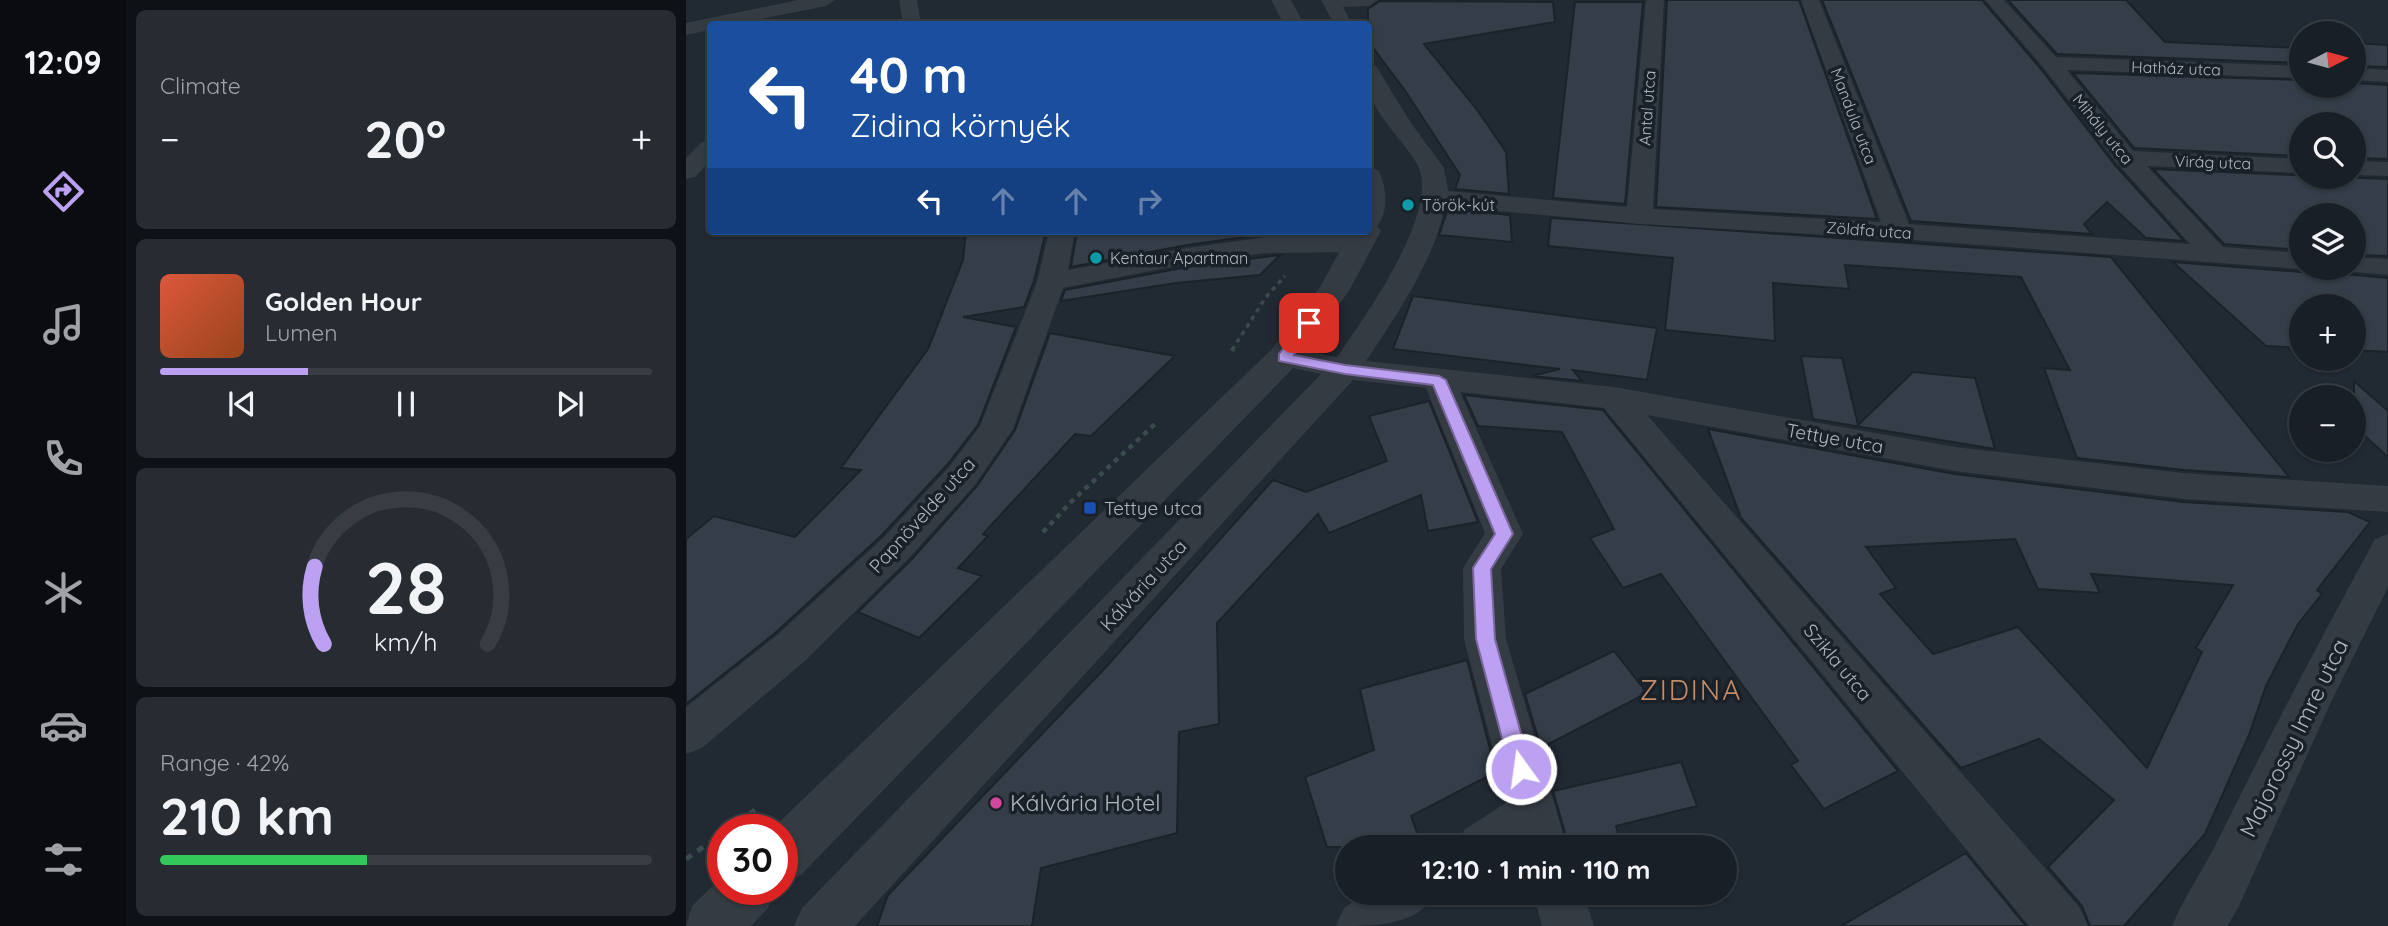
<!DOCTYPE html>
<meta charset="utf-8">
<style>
:root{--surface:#191f26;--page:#262c32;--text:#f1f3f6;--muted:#9fa2a7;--line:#373d43;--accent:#bca0f2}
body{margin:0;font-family:Quicksand,sans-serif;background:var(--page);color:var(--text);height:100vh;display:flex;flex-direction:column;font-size:26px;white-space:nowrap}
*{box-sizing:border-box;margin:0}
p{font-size:23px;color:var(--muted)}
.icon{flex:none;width:38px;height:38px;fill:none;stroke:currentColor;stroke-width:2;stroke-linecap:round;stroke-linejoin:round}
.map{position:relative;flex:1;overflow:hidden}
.side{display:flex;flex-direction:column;gap:10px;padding:10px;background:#0e1115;width:560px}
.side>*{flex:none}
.hud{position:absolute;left:21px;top:21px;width:665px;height:214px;border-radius:7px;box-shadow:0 2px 5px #0004,0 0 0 2px var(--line);background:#1a4fa0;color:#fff;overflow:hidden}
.needle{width:46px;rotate:84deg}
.tools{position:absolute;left:1603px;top:21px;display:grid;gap:14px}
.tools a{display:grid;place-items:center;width:77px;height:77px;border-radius:50%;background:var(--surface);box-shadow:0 2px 5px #0004,0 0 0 2px var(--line);font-size:35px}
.speed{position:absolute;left:21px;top:814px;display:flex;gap:14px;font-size:35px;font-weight:700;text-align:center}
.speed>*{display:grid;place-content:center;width:91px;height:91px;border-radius:50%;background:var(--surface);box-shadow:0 2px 5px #0004,0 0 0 2px var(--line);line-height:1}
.speed .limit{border:10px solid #d22;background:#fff;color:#111}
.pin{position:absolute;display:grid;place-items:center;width:60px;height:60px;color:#fff;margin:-30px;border-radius:14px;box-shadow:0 4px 10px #0006}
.me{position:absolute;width:77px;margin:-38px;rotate:346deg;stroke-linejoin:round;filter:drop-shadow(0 0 5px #0008)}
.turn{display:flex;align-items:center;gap:24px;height:147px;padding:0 28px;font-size:32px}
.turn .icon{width:91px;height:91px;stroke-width:2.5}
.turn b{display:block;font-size:49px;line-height:60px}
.lanes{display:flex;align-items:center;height:66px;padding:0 28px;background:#0003;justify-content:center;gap:35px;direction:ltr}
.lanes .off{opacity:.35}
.big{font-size:52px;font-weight:800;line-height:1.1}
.side .widget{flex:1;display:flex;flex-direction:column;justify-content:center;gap:10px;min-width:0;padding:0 24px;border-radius:10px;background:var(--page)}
.side .dial{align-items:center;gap:0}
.dial svg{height:182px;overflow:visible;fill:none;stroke:var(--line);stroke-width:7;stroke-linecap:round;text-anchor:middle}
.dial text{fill:var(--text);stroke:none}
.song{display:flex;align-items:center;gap:21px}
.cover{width:84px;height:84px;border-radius:10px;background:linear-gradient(135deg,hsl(10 70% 55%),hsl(20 70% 35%))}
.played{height:7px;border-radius:4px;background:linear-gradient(90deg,var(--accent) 30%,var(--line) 30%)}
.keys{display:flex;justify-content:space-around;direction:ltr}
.heat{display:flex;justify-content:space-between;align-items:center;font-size:38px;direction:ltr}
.charge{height:10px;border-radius:5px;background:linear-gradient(90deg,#34c759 42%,var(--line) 0)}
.trip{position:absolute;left:649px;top:835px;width:402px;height:70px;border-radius:35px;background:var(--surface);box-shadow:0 2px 5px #0004,0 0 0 2px var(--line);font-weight:800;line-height:70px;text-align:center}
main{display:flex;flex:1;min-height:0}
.tab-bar{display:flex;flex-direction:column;width:126px;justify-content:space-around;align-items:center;background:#0a0c0f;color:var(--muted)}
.tab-bar .icon{width:49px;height:49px}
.tab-bar .on{color:var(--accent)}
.tab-bar b{font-size:32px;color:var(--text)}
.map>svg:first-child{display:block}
.building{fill:#343d48;stroke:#1c2229;stroke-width:2;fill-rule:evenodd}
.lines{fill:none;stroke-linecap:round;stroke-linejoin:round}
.path-far2{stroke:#3b4b4c;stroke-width:3.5;stroke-dasharray:4.5 4.5;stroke-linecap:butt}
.path-far1{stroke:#3b4b4c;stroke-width:4.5;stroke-dasharray:5 5;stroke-linecap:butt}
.path{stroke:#3b4b4c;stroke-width:5;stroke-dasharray:7 7;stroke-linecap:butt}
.minor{fill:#343b43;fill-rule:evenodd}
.tertiary{fill:#343b43;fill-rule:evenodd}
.route{fill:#bca0f2;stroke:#7a689d;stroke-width:2}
.culture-dot{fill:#0f9aa8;stroke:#1a2027;stroke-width:2.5}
.transit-dot{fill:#1a4fb4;stroke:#1a2027;stroke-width:2.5}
.hotel-dot{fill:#d1479c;stroke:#1a2027;stroke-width:2.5}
.labels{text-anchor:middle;stroke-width:7;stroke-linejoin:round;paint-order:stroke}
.far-street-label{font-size:16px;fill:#aeb6c0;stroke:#1a2027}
.far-poi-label{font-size:16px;fill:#aeb6c0;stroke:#1a2027;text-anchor:start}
.street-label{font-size:19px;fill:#aeb6c0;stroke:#1a2027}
.poi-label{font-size:19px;fill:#aeb6c0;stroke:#1a2027;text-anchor:start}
.near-street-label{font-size:23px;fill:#aeb6c0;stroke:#1a2027}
.near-poi-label{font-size:23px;fill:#aeb6c0;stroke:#1a2027;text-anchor:start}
.near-quarter-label{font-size:28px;letter-spacing:2px;fill:#c38b66;stroke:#1a2027}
</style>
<main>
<nav class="tab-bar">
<b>12:09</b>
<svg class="icon on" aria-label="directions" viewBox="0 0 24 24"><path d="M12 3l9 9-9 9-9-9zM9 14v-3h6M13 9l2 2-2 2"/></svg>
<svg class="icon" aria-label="music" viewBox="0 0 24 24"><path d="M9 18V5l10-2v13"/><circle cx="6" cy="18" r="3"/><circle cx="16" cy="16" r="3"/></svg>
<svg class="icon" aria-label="phone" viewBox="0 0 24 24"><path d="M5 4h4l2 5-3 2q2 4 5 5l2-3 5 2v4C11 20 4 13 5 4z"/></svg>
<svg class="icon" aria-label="climate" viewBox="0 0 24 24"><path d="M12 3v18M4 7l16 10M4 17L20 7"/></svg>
<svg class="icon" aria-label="car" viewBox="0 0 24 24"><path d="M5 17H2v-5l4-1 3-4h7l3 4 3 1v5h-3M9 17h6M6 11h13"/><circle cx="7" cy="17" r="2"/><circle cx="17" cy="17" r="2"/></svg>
<svg class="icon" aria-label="filters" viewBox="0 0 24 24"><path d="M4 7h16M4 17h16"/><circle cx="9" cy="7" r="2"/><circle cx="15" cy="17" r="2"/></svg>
</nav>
<section class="side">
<div class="widget"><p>Climate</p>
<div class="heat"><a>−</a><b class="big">20°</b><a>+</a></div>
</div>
<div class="widget">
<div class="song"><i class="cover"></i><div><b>Golden Hour</b><p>Lumen</p></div></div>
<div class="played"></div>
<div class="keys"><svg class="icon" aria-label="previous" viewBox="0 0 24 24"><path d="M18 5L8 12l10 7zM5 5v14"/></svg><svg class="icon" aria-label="pause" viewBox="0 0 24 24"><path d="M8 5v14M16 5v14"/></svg><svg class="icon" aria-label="next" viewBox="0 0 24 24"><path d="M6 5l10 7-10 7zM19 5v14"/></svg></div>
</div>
<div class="widget dial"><svg viewBox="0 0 100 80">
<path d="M14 69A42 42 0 1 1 86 69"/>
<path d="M14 69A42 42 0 0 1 10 35" stroke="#bca0f2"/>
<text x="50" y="56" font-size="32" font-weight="700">28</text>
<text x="50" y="72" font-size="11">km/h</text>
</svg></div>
<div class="widget"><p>Range · 42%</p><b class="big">210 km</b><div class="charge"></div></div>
</section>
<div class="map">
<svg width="1702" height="926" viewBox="0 0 1702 926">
<rect width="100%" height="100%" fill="#212932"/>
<path class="building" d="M981,0H1113L1191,219L970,207Z
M1136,0H1296L1355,69L1429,165L1498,241L1460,238L1421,202L1398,224L1406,234L1225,221Z
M1322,0H1440L1479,42L1615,48V63L1371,54Z
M694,1L867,2L869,22L738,44L792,111L820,152L823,194L769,189L774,175L720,92L682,41V9Z
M889,2H957L939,204L867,198Z
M1668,43L1702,45V67L1668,66Z
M1387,73L1615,80V86H1668V83L1702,85V159L1668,158V124H1615V156L1448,148Z
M1467,169L1702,179V256L1668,255V215H1615V250L1538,244Z
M762,209L824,215L826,242L753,235Z
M865,218L1425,257L1603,477L1498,470L1391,458L1358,368L1384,370L1335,277L1159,265L1163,289L1087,283L1089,341L979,330L987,258L862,246Z
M280,231H360L348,281L338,307L277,317L330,327L292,425L261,465L195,536L88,634L0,704V539L28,516L109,537L175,470L155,468L242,349L277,260Z
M391,231H620L617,234H580L501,245L385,267Z
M594,255L574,275L490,283L375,301L379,290L501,267Z
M1487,262L1615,272L1625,268H1653L1658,274L1702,278V352L1668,350V306H1615V348L1580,346Z
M727,296L971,328L961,380L887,370L896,381L846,376L874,369L707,349Z
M364,333L489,356L405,436L389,434L297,534L302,536L272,568L296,576L233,638L172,612L225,560L291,486L329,430Z
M1115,356L1156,358L1172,425L1227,372L1289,378L1309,449L1127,419Z
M1668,381L1702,411V457L1668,426Z
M778,395L917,410L1212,771L1138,809L1105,765L1112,761L975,574L937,588L904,538L928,529L876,432L792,426Z
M743,401L792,522L742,531L735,495L643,533L632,514L531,623L533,724L493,732L491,833L355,868L346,926H191L202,895L420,667L587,480L620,492L701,461L683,416Z
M1022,429L1269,474L1498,502L1662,512L1684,522L1631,590L1636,594L1612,624L1580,686L1563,735L1519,834L1438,926H1404L1396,906L1362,867L1428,800L1353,739L1275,768L1055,518ZM1329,539L1352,589L1414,593L1405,574L1547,585L1510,648L1516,652L1461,768L1332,627L1247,654L1194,594L1210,588L1180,547Z
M928,651L961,693L855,748L839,694Z
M781,660L810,772L725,816L736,847H641L619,777L688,750L674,689Z
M995,762L1011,806L930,826L936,847H883L867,791Z
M1280,853L1340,926H1155Z"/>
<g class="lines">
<path class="path-far2" d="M546,350L580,297L599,276"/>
<path class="path-far1" d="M546,351L547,349
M357,532L387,500L469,424"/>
<path class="path" d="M41,830L69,810
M0,859L37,833"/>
<path class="minor" d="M112,0H149L140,6L50,24H24V30L0,35V23Z
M213,0H231L235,24H217Z
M635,0H692L683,6L657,7L666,24H648Z
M960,0H978L967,209L1195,222L1115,0H1133L1223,224L1504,244L1431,163L1357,67L1299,0H1318L1370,57L1615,66V78L1381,70L1447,151L1615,159V173L1461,166L1537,247L1615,253V268H1622L1615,269L1212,239L953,224L759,206C748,262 711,314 680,361L928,387L1269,447L1498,473L1702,486V512L1498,499L1269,471L961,415L1394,908L1402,926H1343L918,408L774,392L837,534L815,569L820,639L881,847H771L778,830L821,802L778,639L777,568L799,533L740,388L667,380L169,926H108L116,908L635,374L587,364L582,357L587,350L598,347L651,357C677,320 757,208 731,164C717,140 692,119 683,92C681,84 682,73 682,65L690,66L725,123L758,168L762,191L941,207Z
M1668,68L1702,70V82L1668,80Z
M24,140V161L9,177L0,179V158L16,142Z
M1668,161L1702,162V176L1668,175Z
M363,231H389L382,270L501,248L580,237L673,236L683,238L687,244L683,250L673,252L580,253L501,264L377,288L327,429L289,485L223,558L120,660L16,748L0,754V707L90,636L197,538L263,467L294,426L351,282Z
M1668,257L1702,259V275L1658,271L1656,268H1668Z
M1702,534V587L1646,700L1552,908L1541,926H1486C1500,893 1521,864 1536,832C1585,733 1636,636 1689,539Z
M681,892H751C732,926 691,926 650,926L658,908Z
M847,892H897L908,926H856Z"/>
<path class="tertiary" d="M585,0H605L618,24H598Z
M682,168L692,170C701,184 703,213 691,226L695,231L664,289L610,365L115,875L96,882V830H85L586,349L634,287L665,231H682Z
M37,876V889H90L82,908L65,926H0L6,906Z"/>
</g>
<path class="route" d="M623,319L630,323L608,355L659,365L753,376L760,380L827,534L805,569L809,639L845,769L842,776L835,779L827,776L824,769L790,639L787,568L809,534L747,385L659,374L593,361V354L618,320Z"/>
<g class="culture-dot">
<circle cx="722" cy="205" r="7"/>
<circle cx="410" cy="258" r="7"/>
</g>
<rect class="transit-dot" x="397" y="501" width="14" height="14" rx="3.5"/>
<circle class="hotel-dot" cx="310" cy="803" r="7"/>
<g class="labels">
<g class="far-street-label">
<text transform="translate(1490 68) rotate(2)" y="6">Hatház utca</text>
<text transform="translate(961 108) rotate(-86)" y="6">Antal utca</text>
<text transform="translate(1168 116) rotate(69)" y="6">Mandula utca</text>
<text transform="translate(1417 129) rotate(51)" y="6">Mihály utca</text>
<text transform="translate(1527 162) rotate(2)" y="6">Virág utca</text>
<text transform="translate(1183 230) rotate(4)" y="6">Zöldfa utca</text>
</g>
<g class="far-poi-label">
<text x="736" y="211">Török-kút</text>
<text x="424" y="264">Kentaur Apartman</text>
</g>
<g class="street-label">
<text transform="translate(1149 438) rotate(10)" y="7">Tettye utca</text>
<text transform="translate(236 515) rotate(-48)" y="7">Papnövelde utca</text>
<text transform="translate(457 585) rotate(-47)" y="7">Kálvária utca</text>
<text transform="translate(1152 662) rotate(50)" y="7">Szikla utca</text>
</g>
<g class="poi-label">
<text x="418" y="515">Tettye utca</text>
</g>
<g class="near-street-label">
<text transform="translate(1608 738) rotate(-64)" y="8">Majorossy Imre utca</text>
</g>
<g class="near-poi-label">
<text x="324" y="811">Kálvária Hotel</text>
</g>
<g class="near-quarter-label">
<text x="1005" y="700">ZIDINA</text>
</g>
</g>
</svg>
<div class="tools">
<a><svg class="needle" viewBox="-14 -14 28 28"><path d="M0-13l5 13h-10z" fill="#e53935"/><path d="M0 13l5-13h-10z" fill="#9fa2a7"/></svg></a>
<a><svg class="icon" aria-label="search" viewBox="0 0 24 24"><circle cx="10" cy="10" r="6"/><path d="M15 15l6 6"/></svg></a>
<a><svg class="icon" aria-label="layers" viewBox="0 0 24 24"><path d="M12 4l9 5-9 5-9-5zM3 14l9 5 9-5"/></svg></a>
<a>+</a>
<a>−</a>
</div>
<div class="speed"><div class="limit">30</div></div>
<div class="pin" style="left:623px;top:323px;background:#d93025"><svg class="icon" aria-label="arrive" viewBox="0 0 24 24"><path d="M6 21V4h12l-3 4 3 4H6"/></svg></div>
<svg class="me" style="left:835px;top:769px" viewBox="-20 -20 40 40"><circle r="17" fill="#bca0f2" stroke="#fff" stroke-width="3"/><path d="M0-11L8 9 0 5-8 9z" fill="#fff"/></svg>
<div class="trip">12:10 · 1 min · 110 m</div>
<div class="hud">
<div class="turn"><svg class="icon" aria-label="left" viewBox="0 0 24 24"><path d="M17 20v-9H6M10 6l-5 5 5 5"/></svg><div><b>40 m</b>Zidina környék</div></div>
<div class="lanes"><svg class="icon" aria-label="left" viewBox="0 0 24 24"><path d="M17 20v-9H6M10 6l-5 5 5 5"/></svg><svg class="icon off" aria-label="ahead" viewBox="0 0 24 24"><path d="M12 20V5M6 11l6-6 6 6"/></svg><svg class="icon off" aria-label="ahead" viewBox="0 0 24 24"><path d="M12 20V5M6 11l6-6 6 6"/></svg><svg class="icon off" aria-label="right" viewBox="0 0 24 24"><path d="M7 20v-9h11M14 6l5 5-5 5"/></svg></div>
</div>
</div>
</main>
